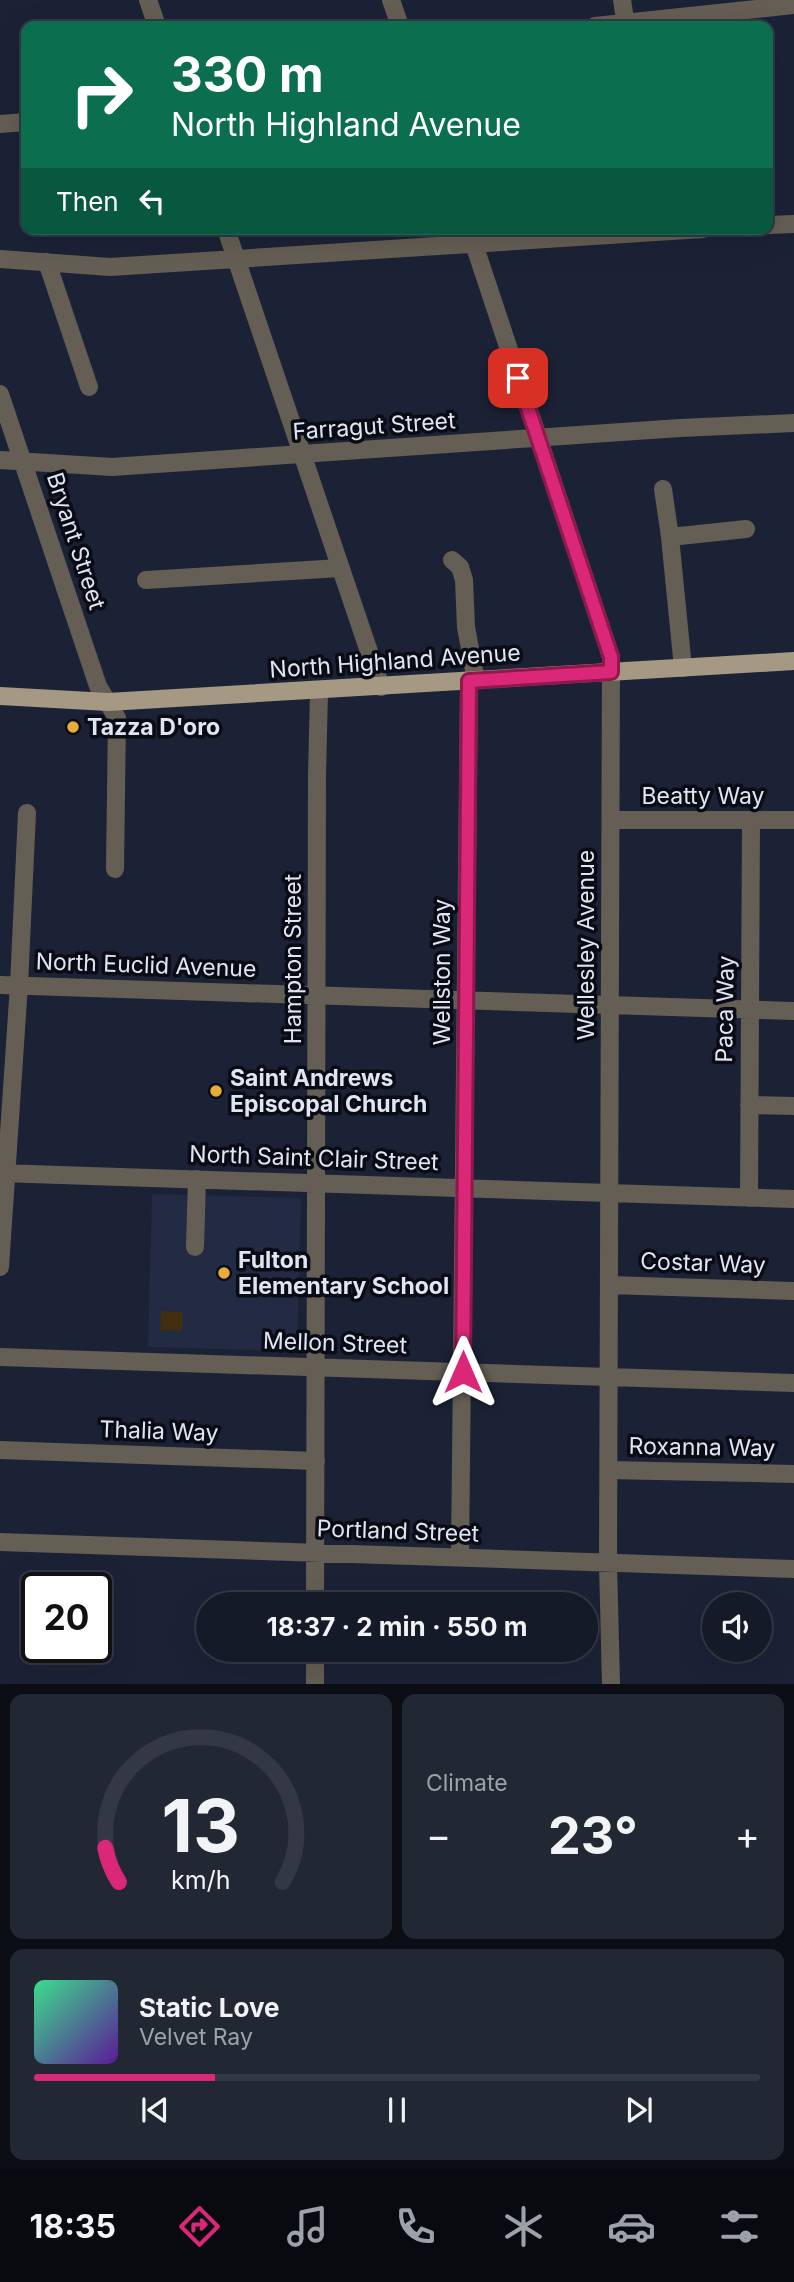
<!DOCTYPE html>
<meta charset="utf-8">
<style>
:root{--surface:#151a28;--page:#222734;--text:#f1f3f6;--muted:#9da1a8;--line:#343845;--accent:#db2777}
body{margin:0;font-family:Inter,sans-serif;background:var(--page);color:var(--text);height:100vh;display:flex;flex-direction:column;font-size:26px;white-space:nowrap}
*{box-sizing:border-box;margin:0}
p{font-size:23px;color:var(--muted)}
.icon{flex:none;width:38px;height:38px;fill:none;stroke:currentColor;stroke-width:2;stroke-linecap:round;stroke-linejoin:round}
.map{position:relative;height:1684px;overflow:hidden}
.panel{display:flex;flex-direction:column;gap:10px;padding:10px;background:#0c0e16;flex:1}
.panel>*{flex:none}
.banner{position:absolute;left:21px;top:21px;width:752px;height:214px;border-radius:14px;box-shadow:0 7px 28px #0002,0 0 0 2px var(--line);background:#0b6e4f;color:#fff;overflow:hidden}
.controls{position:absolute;left:702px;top:1592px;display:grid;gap:14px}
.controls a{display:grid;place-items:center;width:70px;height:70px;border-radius:50%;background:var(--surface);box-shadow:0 7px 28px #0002,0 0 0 2px var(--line);font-size:35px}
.speed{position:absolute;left:21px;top:1572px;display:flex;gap:14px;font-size:35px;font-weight:700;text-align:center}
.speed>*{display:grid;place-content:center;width:91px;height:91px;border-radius:50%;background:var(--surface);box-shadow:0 7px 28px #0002,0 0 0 2px var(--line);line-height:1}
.speed .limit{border:4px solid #111;border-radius:10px;background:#fff;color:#111}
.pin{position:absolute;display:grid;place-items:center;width:60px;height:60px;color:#fff;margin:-30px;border-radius:14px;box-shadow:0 4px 10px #0006}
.me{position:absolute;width:77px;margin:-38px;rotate:0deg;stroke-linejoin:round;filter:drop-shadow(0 0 5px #0008)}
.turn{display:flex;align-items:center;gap:24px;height:147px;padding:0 35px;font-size:32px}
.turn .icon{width:91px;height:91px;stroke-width:2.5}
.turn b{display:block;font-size:49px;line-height:60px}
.then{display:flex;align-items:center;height:66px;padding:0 35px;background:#0003;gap:14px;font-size:26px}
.big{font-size:52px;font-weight:700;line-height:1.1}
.panel .card{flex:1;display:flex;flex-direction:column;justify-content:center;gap:10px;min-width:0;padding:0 24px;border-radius:14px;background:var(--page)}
.panel .dial{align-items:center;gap:0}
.dial svg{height:182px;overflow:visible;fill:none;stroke:var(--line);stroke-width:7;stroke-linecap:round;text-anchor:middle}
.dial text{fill:var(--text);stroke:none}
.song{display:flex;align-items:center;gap:21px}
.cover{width:84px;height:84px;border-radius:10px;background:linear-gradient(135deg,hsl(150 70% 55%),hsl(270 70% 35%))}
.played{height:7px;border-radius:4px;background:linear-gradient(90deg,var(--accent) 25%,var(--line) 25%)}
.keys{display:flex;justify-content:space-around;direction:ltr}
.heat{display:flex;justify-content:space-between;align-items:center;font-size:38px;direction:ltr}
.panel .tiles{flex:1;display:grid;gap:10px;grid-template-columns:1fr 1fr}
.card:last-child{grid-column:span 2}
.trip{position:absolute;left:196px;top:1592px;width:402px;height:70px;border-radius:35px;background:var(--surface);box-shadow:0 7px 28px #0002,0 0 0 2px var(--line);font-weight:700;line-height:70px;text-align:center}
.dock{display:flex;height:112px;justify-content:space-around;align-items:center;background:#080a10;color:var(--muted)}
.dock .icon{width:49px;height:49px}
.dock .selected{color:var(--accent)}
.dock b{font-size:32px;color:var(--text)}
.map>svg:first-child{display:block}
.built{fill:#222a44}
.green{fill:#412f0f}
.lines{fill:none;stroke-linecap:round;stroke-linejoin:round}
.minor{stroke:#645e54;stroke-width:18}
.major{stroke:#a69984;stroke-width:18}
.route-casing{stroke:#8e194d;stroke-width:18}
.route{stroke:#db2777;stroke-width:12}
.poi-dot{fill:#e8ab37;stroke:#090c15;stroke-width:2.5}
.labels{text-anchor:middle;stroke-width:7;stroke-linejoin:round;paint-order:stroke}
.street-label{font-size:23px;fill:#e0e5f2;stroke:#090c15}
.poi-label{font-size:23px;font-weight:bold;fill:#e0e5f2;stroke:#090c15;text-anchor:start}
</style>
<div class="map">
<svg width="794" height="1684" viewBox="0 0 794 1684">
<rect width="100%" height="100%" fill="#1c2236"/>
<path class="built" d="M152,1194L301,1198L297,1351L148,1347Z"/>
<path class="green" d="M161,1311L182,1312V1331L160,1330Z"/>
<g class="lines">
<path class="minor" d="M148,0L157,26
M391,0L400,26
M622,0L626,26
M595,26L794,5
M0,124L26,122
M768,225L794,224
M226,229L381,687
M469,229L611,657L608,1563L611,1684
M0,259L110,267L703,229
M47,262L89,387
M0,394L98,686L117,718L115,869
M0,460L112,467L680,428L794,423
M663,489L670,537L683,668
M670,537L746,529
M452,560L460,567L464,580L466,627L476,681
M146,580L340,568
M611,820H794
M0,985L794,1011
M749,1105L794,1106
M0,1173L794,1199
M749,1198L751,820
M195,1247L197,1179
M0,1267L19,985L27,813
M610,1285L794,1291
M0,1357L794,1383
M0,1450L316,1461
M609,1470L794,1474
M0,1542L794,1569
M460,1558L469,681
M315,1605L317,776L319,691
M315,1650V1684"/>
<path class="major" d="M0,696L108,702L794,661"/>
</g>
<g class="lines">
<g class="route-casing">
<path id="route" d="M463,1372L469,681L611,672V657L518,378"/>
</g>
<use href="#route" class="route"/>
</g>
<g class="poi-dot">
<circle cx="73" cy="727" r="7"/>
<circle cx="216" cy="1091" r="7"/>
<circle cx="224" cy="1273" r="7"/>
</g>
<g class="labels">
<g class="street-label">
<text transform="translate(374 426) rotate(-4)" y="8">Farragut Street</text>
<text transform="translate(76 541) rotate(72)" y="8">Bryant Street</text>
<text transform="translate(395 661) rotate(-4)" y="8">North Highland Avenue</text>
<text x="703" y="804">Beatty Way</text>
<text transform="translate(586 945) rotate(-90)" y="8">Wellesley Avenue</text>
<text transform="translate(293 959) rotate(-90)" y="8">Hampton Street</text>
<text transform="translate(146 965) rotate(2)" y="8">North Euclid Avenue</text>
<text transform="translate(442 972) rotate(-90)" y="8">Wellston Way</text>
<text transform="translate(725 1009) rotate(-89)" y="8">Paca Way</text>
<text transform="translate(314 1158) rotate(2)" y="8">North Saint Clair Street</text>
<text transform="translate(703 1263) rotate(2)" y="8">Costar Way</text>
<text transform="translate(335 1343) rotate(2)" y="8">Mellon Street</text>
<text transform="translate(159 1431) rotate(2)" y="8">Thalia Way</text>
<text transform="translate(702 1447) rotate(1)" y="8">Roxanna Way</text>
<text transform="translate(398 1531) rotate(2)" y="8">Portland Street</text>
</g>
<g class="poi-label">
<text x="87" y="735">Tazza D'oro</text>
<text x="230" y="1086">Saint Andrews<tspan x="230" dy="26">Episcopal Church</tspan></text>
<text x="238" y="1268">Fulton<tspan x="238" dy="26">Elementary School</tspan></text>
</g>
</g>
</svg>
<div class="controls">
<a><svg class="icon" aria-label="sound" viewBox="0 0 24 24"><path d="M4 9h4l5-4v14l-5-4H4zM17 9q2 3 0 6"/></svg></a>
</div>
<div class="speed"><div class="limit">20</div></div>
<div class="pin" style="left:518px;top:378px;background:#d93025"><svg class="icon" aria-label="arrive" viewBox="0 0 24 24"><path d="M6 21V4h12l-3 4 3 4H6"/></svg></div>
<svg class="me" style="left:463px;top:1372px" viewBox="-20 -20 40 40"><path d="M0-17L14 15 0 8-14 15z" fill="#db2777" stroke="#fff" stroke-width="4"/></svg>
<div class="trip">18:37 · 2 min · 550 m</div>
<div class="banner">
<div class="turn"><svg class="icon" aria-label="right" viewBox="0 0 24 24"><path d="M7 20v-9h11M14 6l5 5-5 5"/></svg><div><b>330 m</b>North Highland Avenue</div></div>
<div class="then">Then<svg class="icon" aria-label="left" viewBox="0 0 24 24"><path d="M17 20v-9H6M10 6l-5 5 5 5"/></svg></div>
</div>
</div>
<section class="panel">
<div class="tiles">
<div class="card dial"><svg viewBox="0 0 100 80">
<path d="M14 69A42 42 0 1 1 86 69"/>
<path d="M14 69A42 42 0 0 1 8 54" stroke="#db2777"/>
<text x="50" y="56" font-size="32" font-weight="700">13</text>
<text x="50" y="72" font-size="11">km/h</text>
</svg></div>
<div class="card"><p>Climate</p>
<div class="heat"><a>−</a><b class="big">23°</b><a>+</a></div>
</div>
<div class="card">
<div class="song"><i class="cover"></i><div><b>Static Love</b><p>Velvet Ray</p></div></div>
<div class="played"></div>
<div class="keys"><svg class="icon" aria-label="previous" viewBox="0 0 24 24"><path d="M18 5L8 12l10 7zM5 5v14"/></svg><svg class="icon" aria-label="pause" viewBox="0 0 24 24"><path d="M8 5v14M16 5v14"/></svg><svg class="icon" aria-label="next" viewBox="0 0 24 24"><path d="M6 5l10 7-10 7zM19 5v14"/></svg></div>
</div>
</div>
</section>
<nav class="dock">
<b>18:35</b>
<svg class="icon selected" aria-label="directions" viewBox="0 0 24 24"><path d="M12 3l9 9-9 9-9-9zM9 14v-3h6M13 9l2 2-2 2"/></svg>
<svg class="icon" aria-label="music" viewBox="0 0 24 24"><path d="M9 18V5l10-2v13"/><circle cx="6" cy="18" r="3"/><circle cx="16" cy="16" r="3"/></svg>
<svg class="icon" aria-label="phone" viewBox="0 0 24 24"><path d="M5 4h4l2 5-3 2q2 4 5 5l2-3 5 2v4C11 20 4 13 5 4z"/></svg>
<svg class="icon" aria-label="climate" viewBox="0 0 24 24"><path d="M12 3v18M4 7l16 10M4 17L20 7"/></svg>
<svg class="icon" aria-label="car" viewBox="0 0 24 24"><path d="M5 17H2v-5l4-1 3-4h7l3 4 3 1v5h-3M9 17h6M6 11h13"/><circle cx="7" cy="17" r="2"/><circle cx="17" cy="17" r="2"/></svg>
<svg class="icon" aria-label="filters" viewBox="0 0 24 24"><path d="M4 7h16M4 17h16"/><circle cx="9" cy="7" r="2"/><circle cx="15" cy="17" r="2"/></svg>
</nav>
